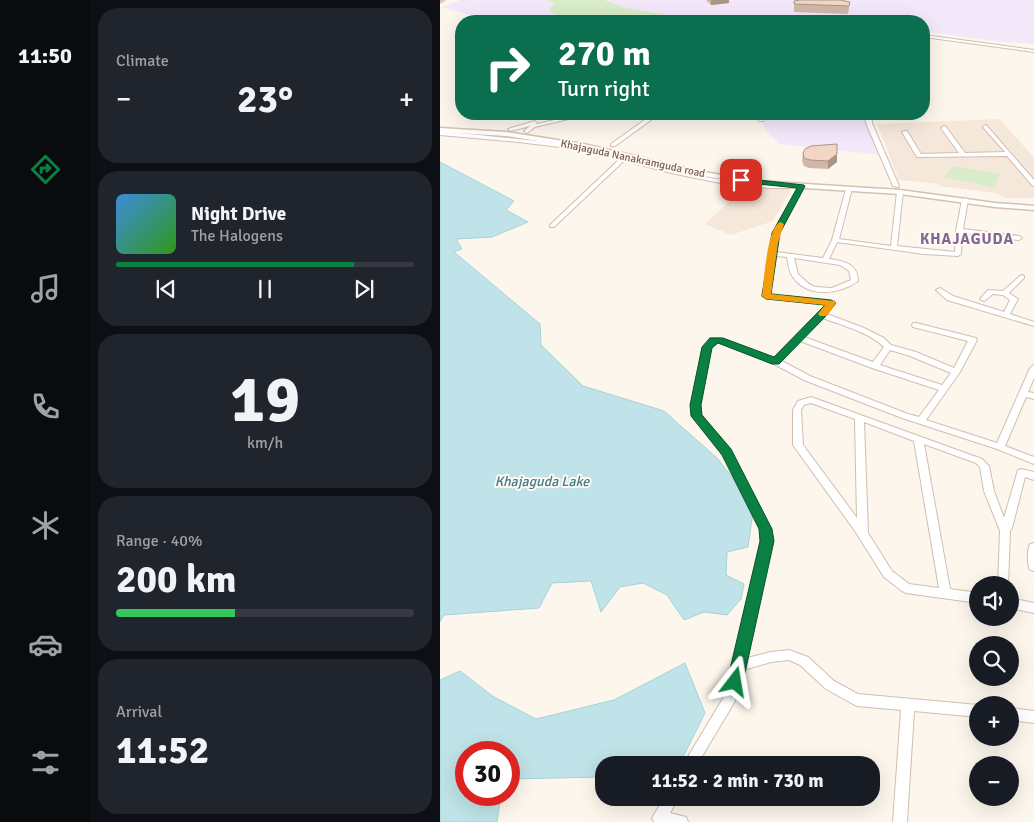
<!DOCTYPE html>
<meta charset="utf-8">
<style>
:root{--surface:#171b24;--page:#20242c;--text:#f1f3f6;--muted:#9ea1a6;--line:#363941;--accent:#0b8043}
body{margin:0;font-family:Signika,sans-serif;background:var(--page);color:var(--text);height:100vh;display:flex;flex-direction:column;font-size:19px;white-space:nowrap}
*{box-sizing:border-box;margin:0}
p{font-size:16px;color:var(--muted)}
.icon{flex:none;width:28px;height:28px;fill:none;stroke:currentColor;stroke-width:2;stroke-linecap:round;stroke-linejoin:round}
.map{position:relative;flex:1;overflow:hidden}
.drawer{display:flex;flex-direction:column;gap:8px;padding:8px;background:#0d0f14;width:350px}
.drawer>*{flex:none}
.hud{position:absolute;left:15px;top:15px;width:475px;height:105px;border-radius:20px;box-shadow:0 5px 20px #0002;background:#0b6e4f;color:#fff;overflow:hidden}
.controls{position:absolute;left:529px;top:576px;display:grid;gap:10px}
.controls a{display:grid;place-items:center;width:50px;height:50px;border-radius:50%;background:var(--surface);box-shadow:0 5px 20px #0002;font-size:25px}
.speed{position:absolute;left:15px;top:741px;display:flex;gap:10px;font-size:25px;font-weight:700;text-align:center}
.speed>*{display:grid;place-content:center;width:65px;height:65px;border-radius:50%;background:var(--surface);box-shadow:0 5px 20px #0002;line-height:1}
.speed .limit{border:8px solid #d22;background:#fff;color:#111}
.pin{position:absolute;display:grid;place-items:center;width:42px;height:42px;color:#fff;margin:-21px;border-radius:10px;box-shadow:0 2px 8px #0006}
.me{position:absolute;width:55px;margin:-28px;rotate:14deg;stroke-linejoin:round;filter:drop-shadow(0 0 4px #0008)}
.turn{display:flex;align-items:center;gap:18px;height:105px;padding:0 20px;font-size:22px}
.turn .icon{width:65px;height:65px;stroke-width:2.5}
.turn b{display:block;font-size:35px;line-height:42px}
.big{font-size:38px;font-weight:800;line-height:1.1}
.drawer .card{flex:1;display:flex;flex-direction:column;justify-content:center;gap:8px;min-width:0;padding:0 18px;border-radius:20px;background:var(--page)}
.drawer .dial{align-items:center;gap:0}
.dial b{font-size:65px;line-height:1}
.song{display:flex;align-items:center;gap:15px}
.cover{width:60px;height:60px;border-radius:8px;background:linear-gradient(135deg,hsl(210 70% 55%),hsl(110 70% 35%))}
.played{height:5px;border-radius:2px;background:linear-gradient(90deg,var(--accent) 80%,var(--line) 80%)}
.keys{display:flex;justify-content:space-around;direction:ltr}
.heat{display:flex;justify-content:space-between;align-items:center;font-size:28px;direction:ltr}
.charge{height:8px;border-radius:4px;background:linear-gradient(90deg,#34c759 40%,var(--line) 0)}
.trip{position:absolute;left:155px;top:756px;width:285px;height:50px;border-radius:20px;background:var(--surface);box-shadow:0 5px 20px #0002;font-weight:800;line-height:50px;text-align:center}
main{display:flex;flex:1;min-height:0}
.menu{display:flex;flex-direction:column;width:90px;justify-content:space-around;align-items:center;background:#090b0e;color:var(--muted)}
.menu .icon{width:35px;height:35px}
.menu .active{color:var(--accent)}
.menu b{font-size:22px;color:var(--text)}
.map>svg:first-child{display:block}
.residential{fill:#f5e8da}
.education{fill:#f3e8fa}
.green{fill:#d8ecc9}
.water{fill:#bfe3e8;stroke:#a5d3da}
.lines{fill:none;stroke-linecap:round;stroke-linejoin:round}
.minor-casing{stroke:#d1beb0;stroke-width:2}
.tertiary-casing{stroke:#d1beb0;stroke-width:2}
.secondary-casing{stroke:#d6c0b0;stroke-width:3}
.motorway-casing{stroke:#dad1cd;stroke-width:3}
.minor{fill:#fff;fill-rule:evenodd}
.tertiary{fill:#fff;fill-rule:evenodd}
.secondary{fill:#fff;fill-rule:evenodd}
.motorway{fill:#f7b7a3;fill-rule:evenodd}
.wall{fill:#d1b7a8}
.shaded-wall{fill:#aa9588}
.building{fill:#f3d5c3;stroke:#aa9588}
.route{fill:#0b8043;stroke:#07532c}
.slow{fill:#f59e0b}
.labels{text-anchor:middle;stroke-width:4;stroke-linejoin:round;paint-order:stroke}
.far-street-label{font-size:11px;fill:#7a5c4d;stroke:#fffaf3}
.water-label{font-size:14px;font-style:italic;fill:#437c86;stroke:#fffaf3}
.far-district-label{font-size:15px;font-weight:bold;letter-spacing:1px;fill:#846695;stroke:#fffaf3}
</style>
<main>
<nav class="menu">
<b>11:50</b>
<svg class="icon active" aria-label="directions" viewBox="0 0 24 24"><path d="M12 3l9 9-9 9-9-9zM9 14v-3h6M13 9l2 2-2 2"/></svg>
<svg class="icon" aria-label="music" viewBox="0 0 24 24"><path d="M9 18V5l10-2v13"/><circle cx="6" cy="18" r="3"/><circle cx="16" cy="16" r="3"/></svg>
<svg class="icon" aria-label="phone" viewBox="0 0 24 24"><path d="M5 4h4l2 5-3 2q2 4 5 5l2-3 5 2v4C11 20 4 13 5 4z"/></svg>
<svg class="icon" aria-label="climate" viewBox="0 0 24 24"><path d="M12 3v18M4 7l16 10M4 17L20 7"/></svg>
<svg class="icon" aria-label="car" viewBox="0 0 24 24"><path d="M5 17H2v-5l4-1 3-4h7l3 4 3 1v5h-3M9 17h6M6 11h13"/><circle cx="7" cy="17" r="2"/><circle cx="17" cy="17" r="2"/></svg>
<svg class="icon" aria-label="filters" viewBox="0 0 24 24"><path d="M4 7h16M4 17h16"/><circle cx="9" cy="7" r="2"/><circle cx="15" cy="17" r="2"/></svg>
</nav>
<section class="drawer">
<div class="card"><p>Climate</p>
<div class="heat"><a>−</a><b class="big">23°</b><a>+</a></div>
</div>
<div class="card">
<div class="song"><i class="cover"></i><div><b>Night Drive</b><p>The Halogens</p></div></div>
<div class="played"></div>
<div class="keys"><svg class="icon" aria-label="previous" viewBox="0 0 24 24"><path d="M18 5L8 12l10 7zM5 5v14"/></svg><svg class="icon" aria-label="pause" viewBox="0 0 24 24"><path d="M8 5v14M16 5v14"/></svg><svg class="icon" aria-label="next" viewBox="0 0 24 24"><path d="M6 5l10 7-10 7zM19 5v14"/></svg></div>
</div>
<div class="card dial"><b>19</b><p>km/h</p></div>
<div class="card"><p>Range · 40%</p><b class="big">200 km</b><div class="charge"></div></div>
<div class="card"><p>Arrival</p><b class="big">11:52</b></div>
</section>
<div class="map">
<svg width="594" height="822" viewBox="0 0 594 822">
<rect width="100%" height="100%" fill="#fdf6ec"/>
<path class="residential" d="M560,119L594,158V198H564L556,193L499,186V184L459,180L437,124Z
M307,185L351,189L333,221L291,235L265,224Z"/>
<path class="education" d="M21,0H594V44L552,41L484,31V21H423L399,17L266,16L188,21H49L1,7Z
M325,114H428L429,123L443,155L339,144L325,129L321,120Z"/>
<path class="green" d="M105,0H164L183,7L226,15L153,21H127L110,11L109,8L116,3Z
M514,166L560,174L554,188L504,177Z"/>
<path class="water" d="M0,162L74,201L66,210L88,222L52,237L16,239L22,249L14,252L100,324L101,345L143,386L224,411L277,458L314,505L308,547L287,552L286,575L304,584L301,599L287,615L264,612L244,620L227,595L203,583L180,587L161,612L151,581L112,583L99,608L4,615L0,622Z
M245,663L265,713L239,765H164V777L69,779V752H26V795H61L57,822H0V680L20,671L54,697L96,719L174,700Z"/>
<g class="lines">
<g class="minor-casing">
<path id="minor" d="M238,18L240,19L239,20H391L393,21H198Z
M141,114H149L95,127L87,133L84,131L90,126L71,131L68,129L95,121L97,124Z
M323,114H327L323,121H319L318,120Z
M206,119L211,120L175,146H171V144Z
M546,125L594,180V186L592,185L567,156L477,157L462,132L467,131L481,154L519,153L501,128L504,126L506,127L525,153L565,152L543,127Z
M185,154L190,155L114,227H110V225Z
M362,184L365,186L339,233L336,252L383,258L392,240L406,189L409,187L412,189L399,239L451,246L457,192L460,190L463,192L457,246L515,252L516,231L522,200L525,198L528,200L523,229L579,236L582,238L579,240L522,233L521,254L518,256L484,254L397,242L389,259C403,261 418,263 418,281C399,295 367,298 353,277C349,272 348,263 347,257L336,256L330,294L394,301L395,303L387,314L424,328L444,338L451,345L476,352L514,368L528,341L473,327L472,325L473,323H476L536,338L537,340L520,372L486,420L557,443L590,368L594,365V378L588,392L594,393V399L586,397L565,446L594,457V464L557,449L462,418L364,380L332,363L278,342H275L271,347L260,405L261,415L290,450L331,529L332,541L307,658L331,652L349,650L368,657L394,681L418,694L538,705V717L474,711L467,822H453L461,710L417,706L413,704L386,689L360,665L349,660L331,662L304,670L295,701L257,765H243L285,695L322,541L321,529L283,454L253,416L252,405L263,347L270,338H279L334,358L379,313L386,305L326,298L322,296L333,233L359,186ZM354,258L400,265L409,271L411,280L392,288L375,287L369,284L358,274ZM383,318C403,326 429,332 444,347L433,362L364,337ZM360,341L432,368L499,390L479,417L468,414L370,376L340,360ZM450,350L470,356L511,373L502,385L440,365Z
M582,275L584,276V278L569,293L578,299L570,314L594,322V326L507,300L496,290L500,288L513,296L564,312L570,300L563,295L553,294L544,301L540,299L548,290L563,291L580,276Z
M371,397L542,459L549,466L554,491L564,518L578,470L581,469L594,472V480L585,477L572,528L570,531L568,585H558L560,531L544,491L540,467L536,463L484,444L510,589L538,593V603L466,593L462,591L444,577L415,531L353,445V410L358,401ZM371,403L415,419L417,518L363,445L361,410L364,405ZM424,422L474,441L499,588L469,584L452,571L428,533Z
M594,543V571L590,570C587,564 587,551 590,544Z
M570,598L594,603V613L570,608Z
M570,708L594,711V723L570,720Z
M224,798H238L230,813L246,817L248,822H214L212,818Z"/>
</g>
<g class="tertiary-casing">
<path id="tertiary" d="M484,35L594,50V52L484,37Z
M425,114H431L432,123L459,186L458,187L453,186L426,123Z
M0,131L117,143L156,149L193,160L270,178L310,183L350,184L353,186L350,188H330L290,185L231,173L155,153L137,149L78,142L0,135Z"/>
</g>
<g class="secondary-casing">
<path id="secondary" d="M0,128L66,132L143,144L264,172L318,181L460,190L555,203L594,206V210L555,207L460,194L318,185L264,176L143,148L66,136L0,132Z"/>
</g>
<g class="motorway-casing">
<path id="motorway" d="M0,0H4L1,2Z"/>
</g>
<use href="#minor" class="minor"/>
<use href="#tertiary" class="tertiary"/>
<use href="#secondary" class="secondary"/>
<use href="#motorway" class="motorway"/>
</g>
<path class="wall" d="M266,0H289V3L271,5Z
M354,1L410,2L408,14L354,12Z
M363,153L397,154V162L388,169L369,168L364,166L362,161Z"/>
<path class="shaded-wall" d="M271,0H289V3L271,5Z
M397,154V162L388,169V161Z"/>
<path class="building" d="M360,0H400L410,2L409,6L354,4V1Z
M397,144V154L388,161L370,160L364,158L363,153L365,149L371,146Z"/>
<path class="route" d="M301,178L364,185L365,186L340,233L331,294L391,300L396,303L385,317L339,364H332L278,343L272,348L261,405L262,415L291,449L332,529L334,541L303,682L300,687L295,689L289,687L287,682L320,541L319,529L282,455L251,416L250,405L262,347L270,338H283L334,357L385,305L326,299L322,296L332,233L357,188L299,182V179Z"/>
<path class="slow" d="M340,222L344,224L338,243L331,294L394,301L396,303L387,316H380L378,314L385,305L326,299L322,296C324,281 327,228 340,222Z"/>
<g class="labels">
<g class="far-street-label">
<text transform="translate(193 158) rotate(12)" y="4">Khajaguda Nanakramguda road</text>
</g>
<g class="water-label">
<text x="102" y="486">Khajaguda Lake</text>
</g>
<g class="far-district-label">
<text x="527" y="244">KHAJAGUDA</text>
</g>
</g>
</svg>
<div class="controls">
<a><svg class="icon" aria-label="sound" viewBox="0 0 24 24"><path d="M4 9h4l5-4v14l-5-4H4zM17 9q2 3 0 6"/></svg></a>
<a><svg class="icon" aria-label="search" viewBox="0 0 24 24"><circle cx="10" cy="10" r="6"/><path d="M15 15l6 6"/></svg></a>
<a>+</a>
<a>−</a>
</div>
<div class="speed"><div class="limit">30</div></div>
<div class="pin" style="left:301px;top:180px;background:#d93025"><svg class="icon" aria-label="arrive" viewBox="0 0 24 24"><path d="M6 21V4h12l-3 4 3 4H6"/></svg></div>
<svg class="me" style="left:295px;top:682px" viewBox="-20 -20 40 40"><path d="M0-17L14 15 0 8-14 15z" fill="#0b8043" stroke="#fff" stroke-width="4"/></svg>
<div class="trip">11:52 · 2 min · 730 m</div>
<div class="hud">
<div class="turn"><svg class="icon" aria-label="right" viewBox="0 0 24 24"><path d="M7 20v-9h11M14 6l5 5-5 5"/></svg><div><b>270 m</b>Turn right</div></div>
</div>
</div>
</main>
